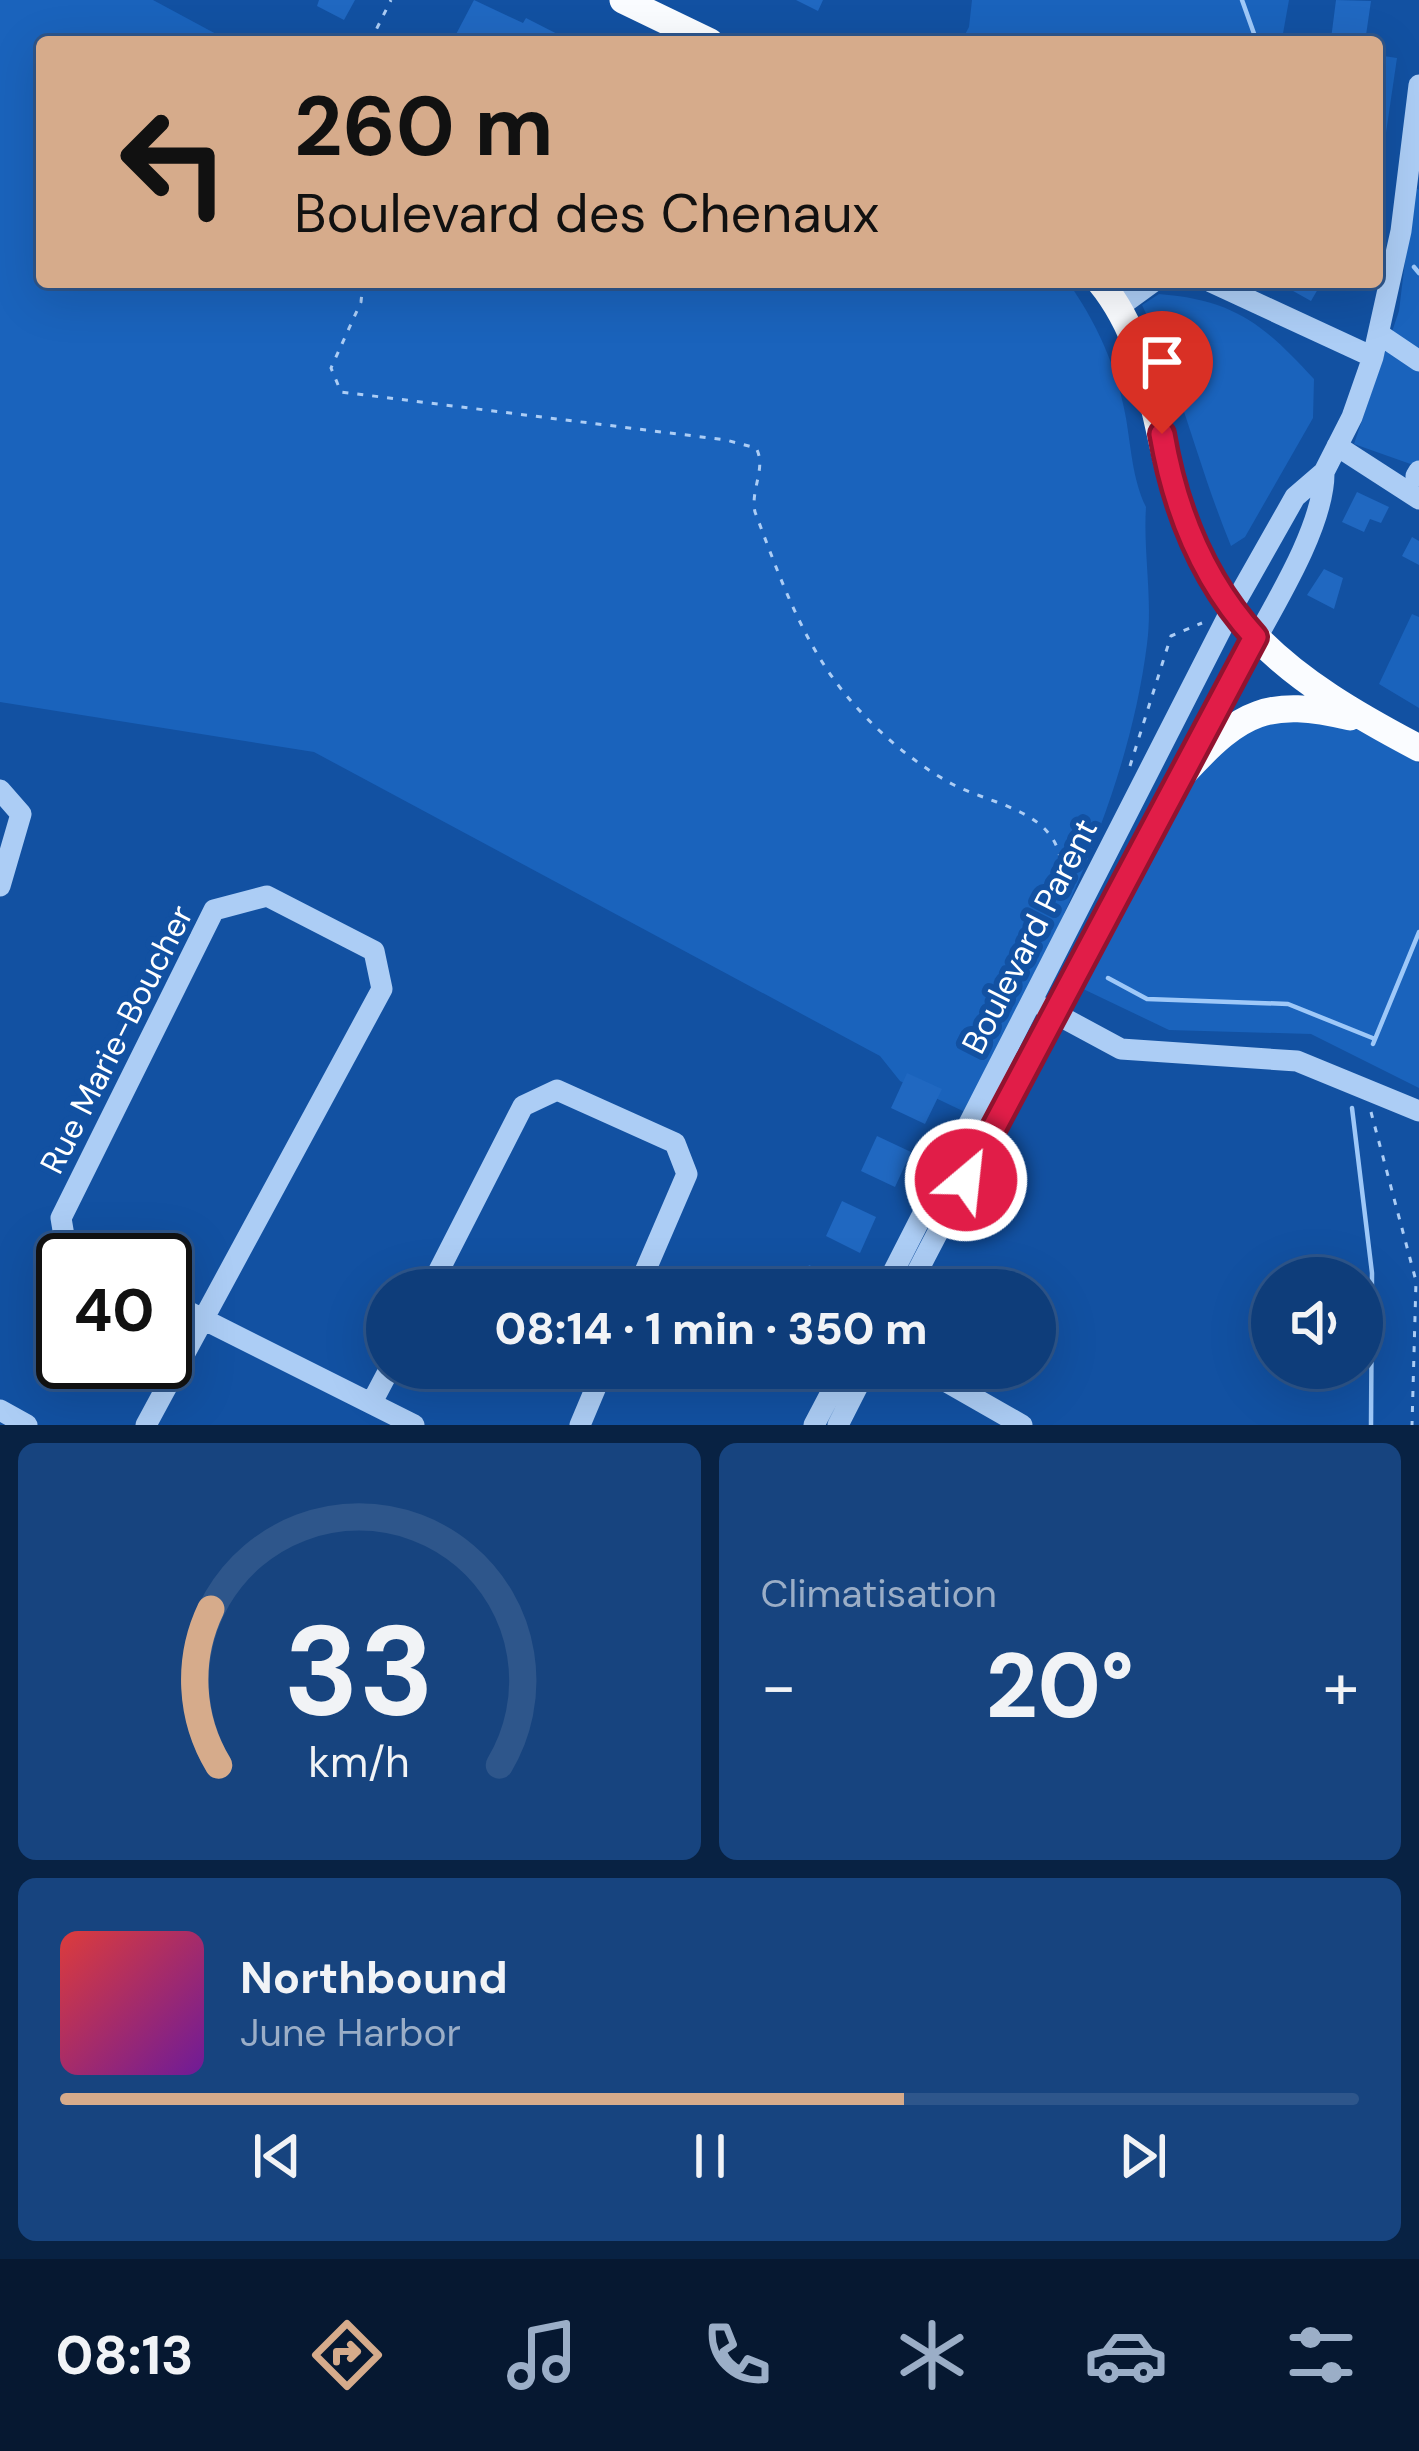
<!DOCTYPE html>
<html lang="fr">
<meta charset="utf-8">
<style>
:root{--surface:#0e3d7a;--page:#17447f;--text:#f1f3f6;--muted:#9baec7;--line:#2e568b;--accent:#d6ab8b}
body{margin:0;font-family:"DM Sans",sans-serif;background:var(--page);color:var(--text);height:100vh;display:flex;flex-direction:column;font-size:45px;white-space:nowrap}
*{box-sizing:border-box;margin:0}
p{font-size:39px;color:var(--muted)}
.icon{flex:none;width:66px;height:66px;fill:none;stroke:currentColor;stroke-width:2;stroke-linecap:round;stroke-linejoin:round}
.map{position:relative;height:1425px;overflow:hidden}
.side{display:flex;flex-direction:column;gap:18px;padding:18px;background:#082243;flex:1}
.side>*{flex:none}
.hud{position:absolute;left:36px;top:36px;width:1347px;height:252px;border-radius:12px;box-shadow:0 12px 48px #0002,0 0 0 3px var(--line);background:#d6ab8b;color:#111;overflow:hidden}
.tools{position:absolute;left:1251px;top:1257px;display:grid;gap:24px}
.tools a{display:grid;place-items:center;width:132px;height:132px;border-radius:50%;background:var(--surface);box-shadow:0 12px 48px #0002,0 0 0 3px var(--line);font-size:60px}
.speed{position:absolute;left:36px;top:1233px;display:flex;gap:24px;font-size:60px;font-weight:700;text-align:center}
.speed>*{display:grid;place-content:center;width:156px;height:156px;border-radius:50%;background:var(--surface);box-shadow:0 12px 48px #0002,0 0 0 3px var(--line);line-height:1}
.speed .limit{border:6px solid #111;border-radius:18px;background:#fff;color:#111}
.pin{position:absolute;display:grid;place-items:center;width:102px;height:102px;color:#fff;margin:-123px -51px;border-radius:50% 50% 50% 0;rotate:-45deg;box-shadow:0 0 12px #0007}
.pin .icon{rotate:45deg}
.me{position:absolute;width:132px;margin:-66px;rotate:28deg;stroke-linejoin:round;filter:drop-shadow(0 0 9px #0008)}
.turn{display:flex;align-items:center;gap:42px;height:252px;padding:0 60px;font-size:54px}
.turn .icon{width:156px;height:156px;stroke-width:2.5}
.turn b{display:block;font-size:84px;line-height:102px}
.big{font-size:90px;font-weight:800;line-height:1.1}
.side .widget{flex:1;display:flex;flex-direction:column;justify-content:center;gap:18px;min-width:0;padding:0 42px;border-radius:18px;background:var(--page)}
.side .dial{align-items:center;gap:0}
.dial svg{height:312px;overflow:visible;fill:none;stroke:var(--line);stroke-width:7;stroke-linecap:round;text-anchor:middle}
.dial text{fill:var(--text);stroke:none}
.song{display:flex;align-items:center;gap:36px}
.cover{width:144px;height:144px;border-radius:18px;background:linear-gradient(135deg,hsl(0 70% 55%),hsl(280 70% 35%))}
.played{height:12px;border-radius:6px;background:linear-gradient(90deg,var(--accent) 65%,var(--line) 65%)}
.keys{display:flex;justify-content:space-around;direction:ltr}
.heat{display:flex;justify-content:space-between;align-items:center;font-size:66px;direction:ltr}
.side .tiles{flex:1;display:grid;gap:18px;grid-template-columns:1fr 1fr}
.widget:last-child{grid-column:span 2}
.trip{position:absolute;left:366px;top:1269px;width:690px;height:120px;border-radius:60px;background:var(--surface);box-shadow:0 12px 48px #0002,0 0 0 3px var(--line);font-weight:800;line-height:120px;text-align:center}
.dock{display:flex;height:192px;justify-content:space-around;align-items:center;background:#061831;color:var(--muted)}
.dock .icon{width:84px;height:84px}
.dock .current{color:var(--accent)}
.dock b{font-size:54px;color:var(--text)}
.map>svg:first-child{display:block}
.green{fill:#1a63bc}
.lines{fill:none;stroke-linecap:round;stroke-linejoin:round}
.stream{stroke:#9ec8f8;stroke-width:4.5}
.building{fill:#2068c1}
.path{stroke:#accdf5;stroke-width:3;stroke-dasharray:6 9;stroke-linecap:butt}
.minor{stroke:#accdf5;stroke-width:21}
.major{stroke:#fafcff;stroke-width:27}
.route-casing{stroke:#92132f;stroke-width:30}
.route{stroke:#e11d48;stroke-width:21}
.labels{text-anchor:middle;stroke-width:12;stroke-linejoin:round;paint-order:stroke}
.street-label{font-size:33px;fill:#fff;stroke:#1251a2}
</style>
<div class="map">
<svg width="1419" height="1425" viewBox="0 0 1419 1425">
<rect width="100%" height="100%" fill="#1251a2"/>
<path class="green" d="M0,0H153L231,42H42V282H1068C1096,322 1116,365 1125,413C1131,444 1132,479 1146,507C1143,552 1153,600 1147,644C1126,812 1040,964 967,1113L900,1081L880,1056L314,752L0,702Z
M972,0H1289L1282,39L1298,42H961L969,27Z
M1377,55L1397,58L1377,194Z
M1414,187L1419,190V467L1354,444L1399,311Z
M1159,294C1236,300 1265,326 1314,379L1313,418L1245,537L1231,546C1198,466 1180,383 1142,305Z
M1412,614L1419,617V708L1379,684Z
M1296,716L1347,724L1419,763V1088L1311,1034L1169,1030L1079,987L1188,779L1256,726Z"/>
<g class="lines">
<path class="stream" d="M1242,0L1257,42
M1414,267L1419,273
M1108,978L1147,999L1288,1004L1375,1039
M1373,1044L1419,932
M1352,1108L1372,1273L1371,1425"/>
</g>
<path class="building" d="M319,0H355L344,20L317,6Z
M474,0L523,23L526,18L573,42H452Z
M796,0H823L818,11Z
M1336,0L1371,1L1365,42L1331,39Z
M1277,282H1322L1311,301Z
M1357,492L1389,507L1381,523L1370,519L1364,532L1342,522Z
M1412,537L1419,541V565L1402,556Z
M1324,569L1343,578L1334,609L1307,595Z
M907,1073L942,1089L925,1124L891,1108Z
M877,1136L911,1152L895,1187L861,1171Z
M842,1201L876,1217L860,1253L826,1236Z
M809,1265L843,1281L839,1290H797Z
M765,1368H802L795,1382Z"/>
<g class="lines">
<path class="path" d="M370,42L391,0
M363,282L361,302L331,368L341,392L726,440L756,448C767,467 750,490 755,512C779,575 802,642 846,695C875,730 912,762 952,784C982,800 1029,807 1050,835C1064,853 1062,876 1062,898
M1130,766L1171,636L1202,623
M1371,1112L1416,1281L1412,1425"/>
<path class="minor" d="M1211,282L1373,357
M1120,306L1153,282
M1379,334L1419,361
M1337,446L1419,499
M1416,476L1419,471
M0,790L21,814L0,886
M1045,1008L1121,1049L1297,1061L1419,1111
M96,1260L65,1242L61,1218L214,910L267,896L374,951L382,989L146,1425
M429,1290L523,1106L557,1090L675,1143L687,1174L637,1290
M884,1290L1231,610L1295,497L1324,472L1352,417L1373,357L1401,231L1419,85
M908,1290C1013,1084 1128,884 1234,679C1262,624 1325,531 1324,472
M165,1300L414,1425
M922,1368L1022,1425
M372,1402L390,1368
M0,1410L27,1425
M580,1425L604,1368
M814,1425L844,1368
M838,1425L867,1368"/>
<path class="major" d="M623,0L710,42
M1100,282C1145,337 1152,404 1169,471C1207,621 1288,679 1419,748
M1186,771C1240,712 1269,697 1350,717"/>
</g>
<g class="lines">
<g class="route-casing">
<path id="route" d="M966,1180L1255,637C1203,580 1175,510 1162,434"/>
</g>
<use href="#route" class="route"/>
</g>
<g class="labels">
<g class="street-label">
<text transform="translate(1029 936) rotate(-63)" y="12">Boulevard Parent</text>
<text transform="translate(116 1039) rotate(-63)" y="12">Rue Marie-Boucher</text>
</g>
</g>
</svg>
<div class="tools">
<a><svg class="icon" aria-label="sound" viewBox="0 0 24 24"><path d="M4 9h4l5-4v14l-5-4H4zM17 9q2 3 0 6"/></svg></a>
</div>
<div class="speed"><div class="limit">40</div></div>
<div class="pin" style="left:1162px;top:434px;background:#d93025"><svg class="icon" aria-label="arrive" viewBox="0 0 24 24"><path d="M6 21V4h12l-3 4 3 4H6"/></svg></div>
<svg class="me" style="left:966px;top:1180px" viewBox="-20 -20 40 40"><circle r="17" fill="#e11d48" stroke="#fff" stroke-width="3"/><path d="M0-11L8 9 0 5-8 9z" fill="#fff"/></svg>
<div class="trip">08:14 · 1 min · 350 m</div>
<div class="hud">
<div class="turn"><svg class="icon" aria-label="left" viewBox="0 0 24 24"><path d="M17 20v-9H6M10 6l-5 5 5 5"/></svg><div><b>260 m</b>Boulevard des Chenaux</div></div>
</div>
</div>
<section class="side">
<div class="tiles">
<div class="widget dial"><svg viewBox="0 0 100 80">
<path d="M14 69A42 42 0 1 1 86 69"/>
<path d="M14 69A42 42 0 0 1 12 29" stroke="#d6ab8b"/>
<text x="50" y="56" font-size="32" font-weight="700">33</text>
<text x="50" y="72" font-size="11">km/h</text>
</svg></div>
<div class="widget"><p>Climatisation</p>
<div class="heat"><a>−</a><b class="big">20°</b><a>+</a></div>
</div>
<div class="widget">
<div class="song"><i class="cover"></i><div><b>Northbound</b><p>June Harbor</p></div></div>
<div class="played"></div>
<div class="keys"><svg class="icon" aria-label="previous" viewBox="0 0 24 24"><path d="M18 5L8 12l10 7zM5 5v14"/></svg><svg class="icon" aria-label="pause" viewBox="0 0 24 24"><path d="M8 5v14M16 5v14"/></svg><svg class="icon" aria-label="next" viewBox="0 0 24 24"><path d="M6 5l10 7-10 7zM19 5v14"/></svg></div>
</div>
</div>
</section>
<nav class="dock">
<b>08:13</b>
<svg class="icon current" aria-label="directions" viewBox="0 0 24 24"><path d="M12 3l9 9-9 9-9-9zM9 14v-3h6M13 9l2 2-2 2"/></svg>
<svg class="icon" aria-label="music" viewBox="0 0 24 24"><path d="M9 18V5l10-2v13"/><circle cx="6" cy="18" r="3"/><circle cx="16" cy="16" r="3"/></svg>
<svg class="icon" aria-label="phone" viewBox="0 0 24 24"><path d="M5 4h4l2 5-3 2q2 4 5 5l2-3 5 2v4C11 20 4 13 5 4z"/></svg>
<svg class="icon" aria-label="climate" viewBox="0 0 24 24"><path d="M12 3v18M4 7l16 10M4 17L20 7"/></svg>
<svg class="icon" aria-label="car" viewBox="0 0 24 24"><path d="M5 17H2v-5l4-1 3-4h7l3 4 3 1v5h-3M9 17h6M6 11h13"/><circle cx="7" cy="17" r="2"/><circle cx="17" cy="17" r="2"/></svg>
<svg class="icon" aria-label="filters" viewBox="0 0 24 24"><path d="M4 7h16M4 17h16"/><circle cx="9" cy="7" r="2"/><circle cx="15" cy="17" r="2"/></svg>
</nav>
